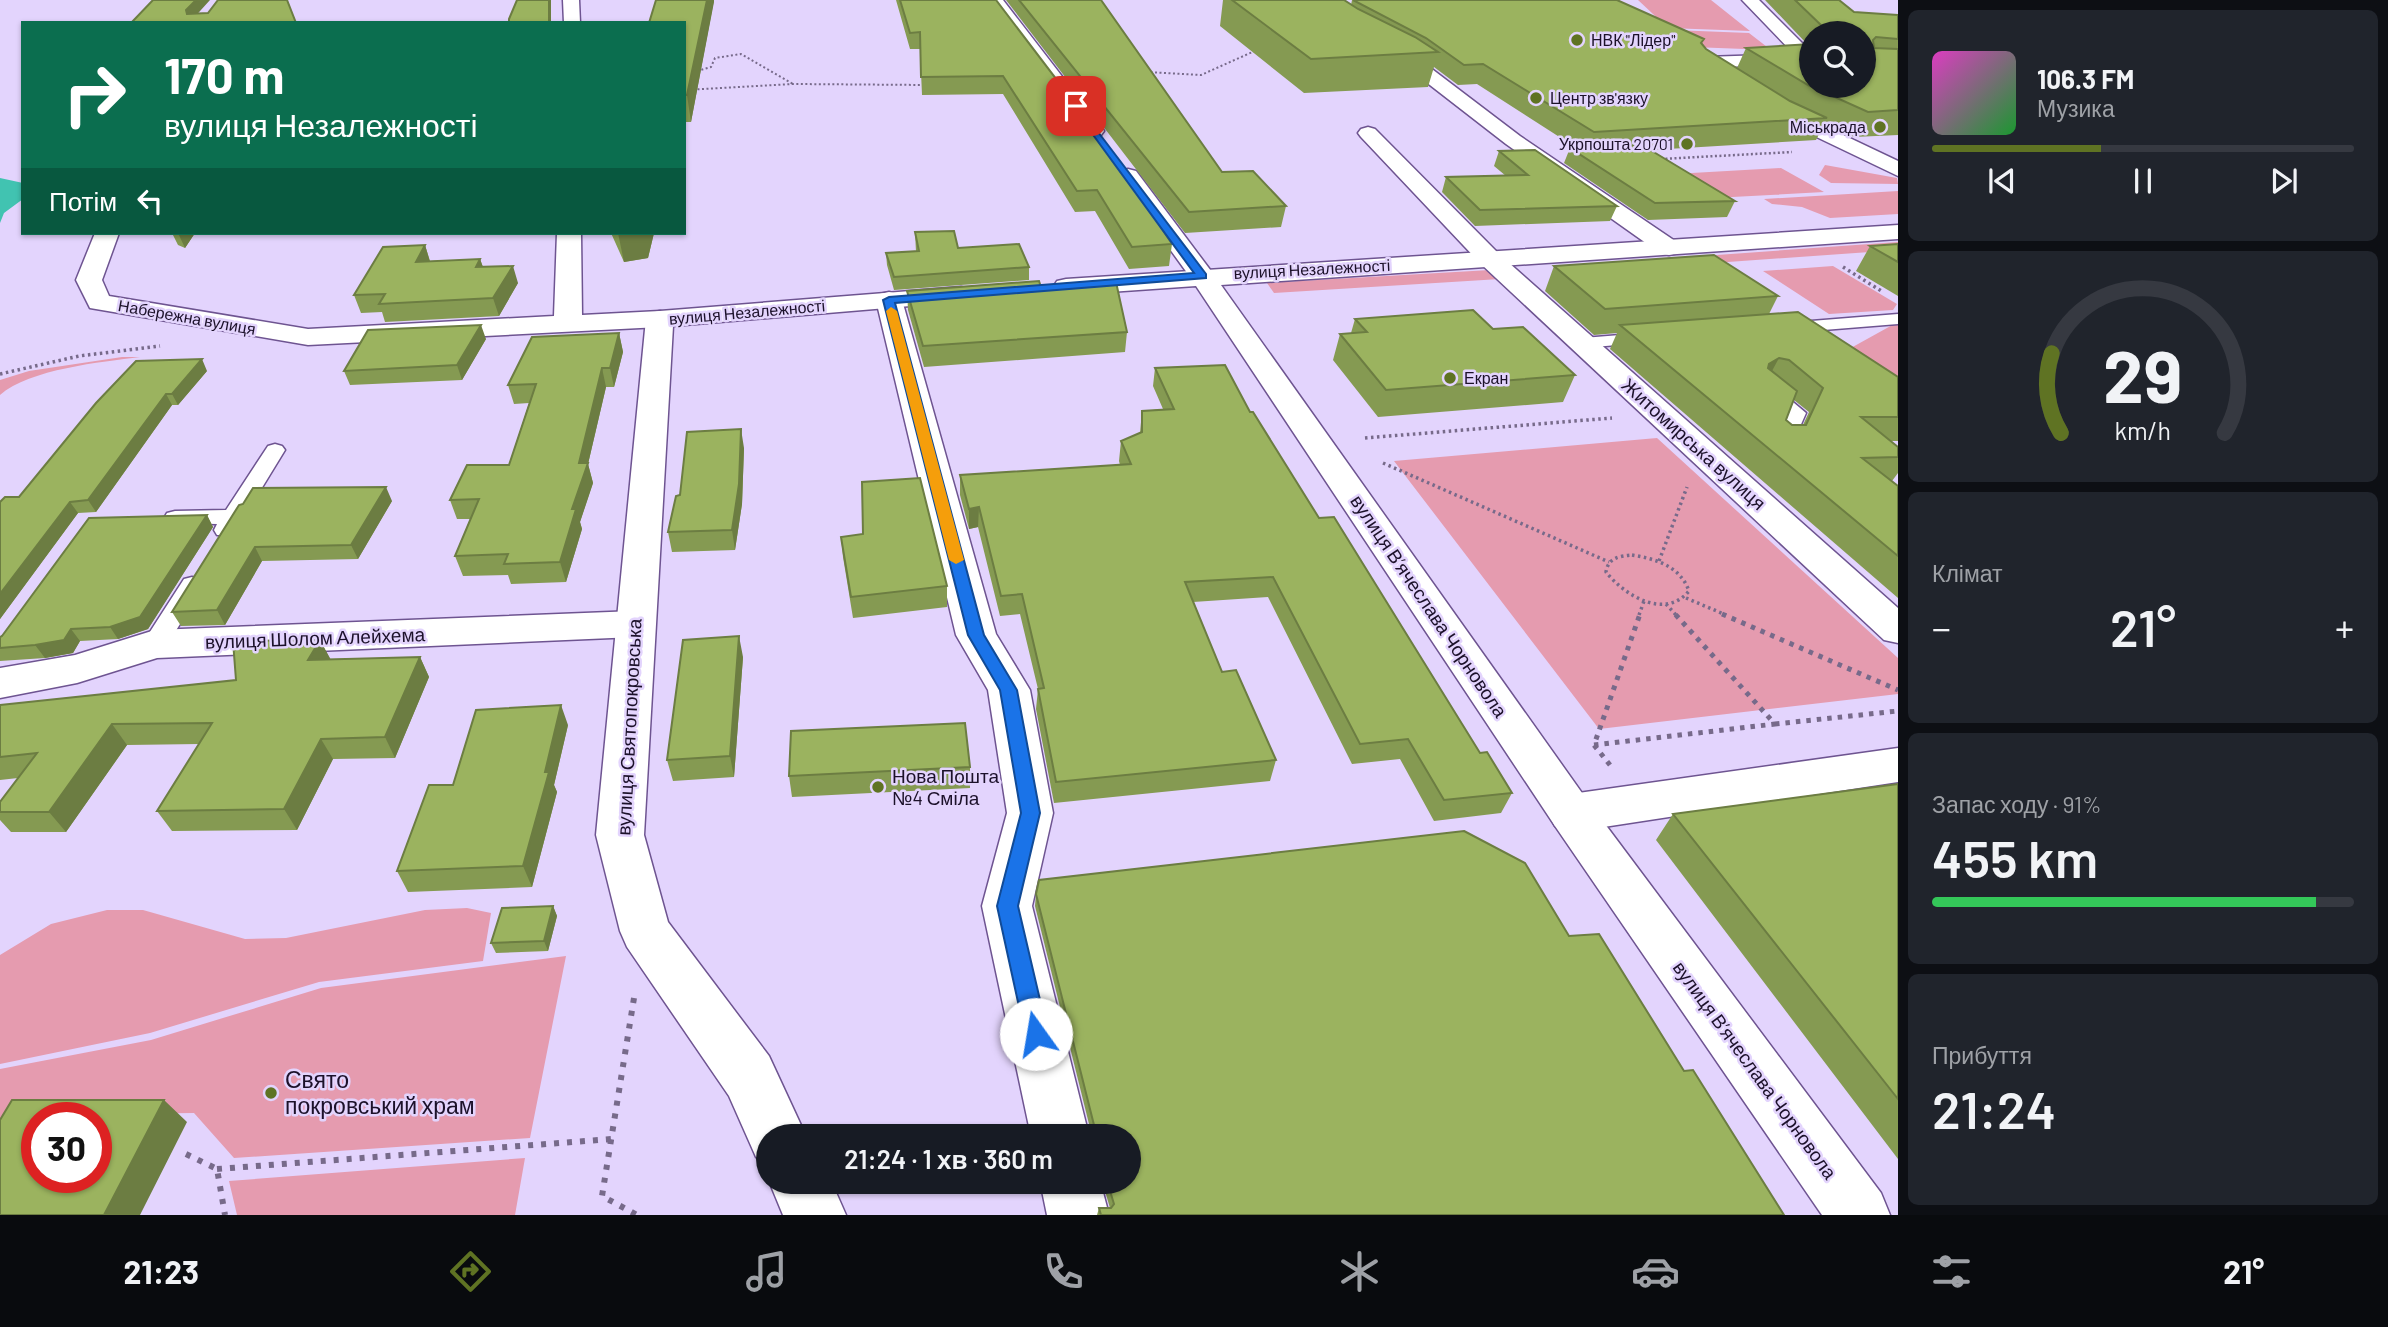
<!DOCTYPE html>
<html lang="uk">
<meta charset="utf-8">
<style>
:root{--surface:#171b24;--page:#20242c;--text:#f1f3f6;--muted:#9ea1a6;--line:#363941;--accent:#5f7323}
body{margin:0;font-family:Barlow,sans-serif;background:var(--page);color:var(--text);height:100vh;display:flex;flex-direction:column;font-size:26px;white-space:nowrap}
*{box-sizing:border-box;margin:0}
p{font-size:23px;color:var(--muted)}
.icon{flex:none;width:38px;height:38px;fill:none;stroke:currentColor;stroke-width:2;stroke-linecap:round;stroke-linejoin:round}
.map{position:relative;flex:1;overflow:hidden}
.panel{display:flex;flex-direction:column;gap:10px;padding:10px;background:#0d0f14;width:490px}
.panel>*{flex:none}
.banner{position:absolute;left:21px;top:21px;width:665px;height:214px;border-radius:0px;box-shadow:0 2px 5px #0004;background:#0b6e4f;color:#fff;overflow:hidden}
.buttons{position:absolute;left:1799px;top:21px;display:grid;gap:14px}
.buttons a{display:grid;place-items:center;width:77px;height:77px;border-radius:50%;background:var(--surface);box-shadow:0 2px 5px #0004;font-size:35px}
.speed{position:absolute;left:21px;top:1102px;display:flex;gap:14px;font-size:35px;font-weight:700;text-align:center}
.speed>*{display:grid;place-content:center;width:91px;height:91px;border-radius:50%;background:var(--surface);box-shadow:0 2px 5px #0004;line-height:1}
.speed .limit{border:10px solid #d22;background:#fff;color:#111}
.pin{position:absolute;display:grid;place-items:center;width:60px;height:60px;color:#fff;margin:-30px;border-radius:14px;box-shadow:0 4px 10px #0006}
.me{position:absolute;width:77px;margin:-38px;rotate:347deg;stroke-linejoin:round;filter:drop-shadow(0 0 5px #0008)}
.turn{display:flex;align-items:center;gap:24px;height:147px;padding:0 28px;font-size:32px}
.turn .icon{width:91px;height:91px;stroke-width:2.5}
.turn b{display:block;font-size:49px;line-height:60px}
.then{display:flex;align-items:center;height:66px;padding:0 28px;background:#0003;gap:14px;font-size:26px}
.big{font-size:52px;font-weight:600;line-height:1.1}
.panel .tile{flex:1;display:flex;flex-direction:column;justify-content:center;gap:10px;min-width:0;padding:0 24px;border-radius:10px;background:var(--page)}
.panel .dial{align-items:center;gap:0}
.dial svg{height:182px;overflow:visible;fill:none;stroke:var(--line);stroke-width:7;stroke-linecap:round;text-anchor:middle}
.dial text{fill:var(--text);stroke:none}
.song{display:flex;align-items:center;gap:21px}
.cover{width:84px;height:84px;border-radius:10px;background:linear-gradient(135deg,hsl(310 70% 55%),hsl(130 70% 35%))}
.played{height:7px;border-radius:4px;background:linear-gradient(90deg,var(--accent) 40%,var(--line) 40%)}
.keys{display:flex;justify-content:space-around;direction:ltr}
.heat{display:flex;justify-content:space-between;align-items:center;font-size:38px;direction:ltr}
.charge{height:10px;border-radius:5px;background:linear-gradient(90deg,#34c759 91%,var(--line) 0)}
.trip{position:absolute;left:756px;top:1124px;width:385px;height:70px;border-radius:35px;background:var(--surface);box-shadow:0 2px 5px #0004;font-weight:600;line-height:70px;text-align:center}
.menu{display:flex;height:112px;justify-content:space-around;align-items:center;background:#090b0e;color:var(--muted)}
.menu .icon{width:49px;height:49px}
.menu .selected{color:var(--accent)}
.menu b{font-size:32px;color:var(--text)}
main{display:flex;flex:1;min-height:0}
.map>svg:first-child{display:block}
.green{fill:#e59baf}
.water{fill:#41c3b1}
.lines{fill:none;stroke-linecap:round;stroke-linejoin:round}
.service-casing{stroke:#6e5491;stroke-width:3}
.minor-casing{stroke:#6e5491;stroke-width:3}
.tertiary-casing{stroke:#6e5491;stroke-width:3}
.path-far4{stroke:#776a8a;stroke-width:2;stroke-dasharray:2 2.5;stroke-linecap:butt}
.path-far3{stroke:#776a8a;stroke-width:2.5;stroke-dasharray:2 2.5;stroke-linecap:butt}
.path-far2{stroke:#776a8a;stroke-width:3.5;stroke-dasharray:2.5 3.5;stroke-linecap:butt}
.path-far1{stroke:#776a8a;stroke-width:5;stroke-dasharray:4.5 6;stroke-linecap:butt}
.path{stroke:#776a8a;stroke-width:6;stroke-dasharray:5 8;stroke-linecap:butt}
.service{fill:#fff;fill-rule:evenodd}
.minor{fill:#fff;fill-rule:evenodd}
.tertiary{fill:#fff;fill-rule:evenodd}
.wall{fill:#859a52;fill-rule:evenodd}
.shaded-wall{fill:#6c7d42}
.building{fill:#9bb35f;stroke:#6c7d42;stroke-width:2;fill-rule:evenodd}
.route{fill:#1a73e8;stroke:#114b97;stroke-width:2}
.slow{fill:#f59e0b}
.poi-dot{fill:#5f7323;stroke:#e3d4fd;stroke-width:2.5}
.labels{text-anchor:middle;stroke-width:5;stroke-linejoin:round;paint-order:stroke}
.far-poi-label{font-size:16px;fill:#1c112a;stroke:#e3d4fd;text-anchor:start}
.far-street-label{font-size:16px;fill:#1c112a;stroke:#e3d4fd}
.street-label{font-size:19px;fill:#1c112a;stroke:#e3d4fd}
.poi-label{font-size:19px;fill:#1c112a;stroke:#e3d4fd;text-anchor:start}
.near-poi-label{font-size:23px;fill:#1c112a;stroke:#e3d4fd;text-anchor:start}
</style>
<main>
<div class="map">
<svg width="1898" height="1215" viewBox="0 0 1898 1215">
<rect width="100%" height="100%" fill="#e3d4fd"/>
<path class="green" d="M1638,0H1711L1750,31L1668,28Z
M1673,30L1749,33L1771,50L1692,47Z
M1825,165L1897,178L1898,184L1831,183L1819,175Z
M1781,168L1824,192L1713,198L1674,174Z
M1898,191V214L1830,218L1802,207L1772,204L1764,199Z
M1898,242V250L1672,266L1661,259Z
M1833,266L1897,304L1893,310L1829,314L1763,271Z
M1490,270L1500,279L1274,293L1267,283Z
M1896,323H1898V389L1849,349Z
M122,357H140C101,362 30,369 0,395V380L29,371Z
M1657,438L1898,658V694L1599,729L1394,461Z
M467,908L491,913L483,961L319,982L150,1033L0,1064V955L51,924L107,910H143L245,939L286,938L425,910Z
M566,956L530,1138L234,1158L194,1113L40,1115L0,1125V1069L151,1040L321,988Z
M525,1158L515,1215H237L229,1181Z"/>
<path class="water" d="M0,178L23,183V199L4,213L0,223Z"/>
<g class="lines">
<g class="service-casing">
<path id="service" d="M1898,314V324L1786,333L1777,328L1786,323Z
M1645,333L1651,334L1654,338L1651,342L1583,348L1574,343L1583,338Z
M1767,384L1774,386L1806,413L1791,447H1777L1774,443L1786,414L1757,390Z
M275,444L282,446L285,450L233,535H217L214,530L217,524L167,523L164,518L167,513L175,511L226,510L268,446Z
M192,577L200,579L204,585L164,650L155,653L146,650L142,644L146,638L184,579Z"/>
</g>
<g class="minor-casing">
<path id="minor" d="M563,0H579L580,23H564Z
M987,0H1003L1101,127L1104,131L1101,135H1087Z
M1298,0H1316L1364,31L1420,60L1520,136L1678,243L1681,248L1678,253L1669,255L1660,253L1506,144L1408,68L1352,39Z
M1742,0H1759L1811,52V63L1725,67L1795,112L1898,161V176L1781,120L1699,66L1696,62L1699,58L1705,57L1794,54Z
M1368,127L1375,129L1499,254L1898,608V643L1884,640L1481,264L1361,137L1358,133L1361,129Z
M1128,169L1136,171L1211,271L1215,276L1211,281L1202,284L1193,281L1117,176L1120,171Z
M95,233H119L102,280L109,296L308,329L554,316L557,233H581L582,315L660,311L670,313L674,319L670,325L660,327L308,345L90,308L76,280Z
M889,292L898,294L902,300L996,634L1030,690L1053,813L1032,906L1089,1136H1031L982,906L1007,813L988,690L956,635L876,300L880,294Z
M635,611L649,615L655,624L649,633L635,637L157,658L77,683L0,698V668L75,655L155,630Z
M1898,748V782L1571,832L1555,826L1548,813L1555,800L1571,794Z
M1040,1181H1100L1109,1215H1047Z"/>
</g>
<g class="tertiary-casing">
<path id="tertiary" d="M1898,225V239L1221,285L1587,800L1881,1193L1890,1215H1822L1555,826L1196,286L1066,295L1057,293L1053,287L1057,281L1066,279Z
M961,287L970,289L974,295L970,301L673,326L644,835L668,922L769,1056L806,1136H768V1162L756,1157L729,1096L627,947L620,931L596,835L646,319L650,313L660,311Z
M769,1181H831L846,1215H783Z"/>
</g>
<path class="path-far4" d="M697,71L711,67L715,58L741,54L793,84
M1146,72L1201,75L1257,50
M684,90L794,84L926,85"/>
<path class="path-far3" d="M1661,159L1792,152"/>
<path class="path-far2" d="M1843,267L1883,292
M0,374L79,356L160,346
M1365,438L1612,418
M1383,463L1609,562
M1632,555C1656,559 1680,566 1689,591C1665,620 1625,596 1606,572C1608,558 1619,556 1632,555Z
M1659,561L1687,487
M1686,598L1726,615
M1666,604L1676,615
M1639,615L1644,601"/>
<path class="path-far1" d="M1722,614L1898,690
M1775,724L1898,711
M1594,745L1775,724L1675,614
M1610,765L1594,745L1640,614"/>
<path class="path" d="M634,998L602,1196L637,1215
M186,1154L217,1169L225,1215
M217,1169L612,1139"/>
<use href="#service" class="service"/>
<use href="#minor" class="minor"/>
<use href="#tertiary" class="tertiary"/>
</g>
<path class="wall" d="M656,0H714L691,122H684V23Z
M896,0H996L1159,214L1158,223L1172,244L1169,266L1129,269L1095,211L1075,212L1003,94L922,95L920,49H910Z
M1006,0H1101L1222,172L1286,206L1281,227L1185,233Z
M1223,0H1344L1351,5L1352,0L1702,43L1706,49L1737,68L1746,48L1807,44L1765,0H1839L1854,12L1898,15V135L1854,137L1825,123L1816,140L1651,150L1735,201L1727,217L1648,220L1564,163L1570,148L1575,147L1477,84L1458,85L1434,67L1428,87L1304,93L1220,26ZM1811,33H1864L1811,86Z
M1499,151L1617,206L1610,221L1475,226L1442,192L1446,177L1506,176L1494,166Z
M915,232L958,248L1029,267V280L894,290L887,265L886,253L916,252Z
M172,233H195L185,248L178,245Z
M611,233H654L648,258L624,262Z
M1898,244V296L1856,271L1870,246Z
M425,245L430,261L480,259L483,267L518,283L499,316L385,322L382,312L361,313L354,295Z
M1554,266L1778,296L1769,314L1898,377V441H1891L1898,447V473L1892,481L1898,486V598L1610,349L1617,333L1594,335L1545,291ZM1794,400L1809,412L1803,425H1792L1786,420Z
M1041,287L1127,332L1125,352L924,367L908,310L907,291Z
M1355,319L1493,329L1575,375L1563,402L1378,417L1333,360L1340,334L1351,333Z
M619,333L623,352L614,387H606L588,464L593,483L580,522L582,529L566,582L511,584L508,575L463,576L455,556L470,519H457L450,500L509,465L529,403L514,404L508,385Z
M486,339L462,380L350,385L344,371Z
M1155,368L1250,412L1319,518L1480,753L1512,793L1501,813L1434,821L1400,759L1352,764L1268,597L1193,602L1222,672L1276,760L1270,781L1054,803L1036,709L1038,689L1020,614L1000,616L978,527L969,529L960,495V475L1120,465L1119,461L1121,441L1140,433L1142,411L1163,409L1153,386Z
M207,371L178,405H172L96,512L78,513L0,619V502L19,497L96,403Z
M744,448L742,504L735,550L672,552L668,532L680,495Z
M392,501L358,559L262,561L225,625L181,626L172,612L239,505Z
M207,515L213,527L148,629L118,639L80,641L73,653L45,658L0,661V637Z
M841,537L947,586V607L853,618L843,557Z
M320,640L330,659L420,657L429,677L395,758L333,759L297,830L172,831L157,811L199,744L127,745L66,832H11L0,820V802L18,778L0,780V705L236,680Z
M743,657L734,777L673,781L667,760Z
M568,725L554,785L557,792L532,887L408,892L397,871L453,785Z
M970,767V788L792,797L789,776Z
M1898,784V1159L1656,840L1673,814Z
M1036,894L1569,936L1684,1071L1784,1215H1097L1099,1208H1110L1102,1181H1129V1136H1079L1080,1128H1090L1035,906Z
M553,906L557,916L548,951L496,953L491,943Z"/>
<path class="shaded-wall" d="M196,0H210L191,21L187,14L186,10Z
M549,0H551V23H549Z
M707,0H714V2L691,122L687,95Z
M178,233H195L185,248Z
M618,233H654L648,258L624,262Z
M425,245L430,262H416Z
M480,259L486,276L476,267Z
M513,266L518,283L499,316L493,298Z
M481,325L486,339L462,380L457,365Z
M619,333L623,352L614,387L610,368Z
M1779,358L1766,382L1769,364Z
M202,359L207,371L178,405L172,394Z
M602,368L606,387L588,464L593,483L580,522L582,529L566,582L560,562L572,509L579,463Z
M166,394L172,405L96,512L88,500Z
M741,429L744,448L742,504L735,550L732,530Z
M386,487L392,501L358,559L351,545Z
M70,502L78,513L0,619V594Z
M979,507L978,527L969,529V509Z
M207,515L213,527L148,629L118,639L110,627Z
M255,547L262,561L225,625L217,610Z
M71,629L80,641L73,653L45,658L35,645Z
M739,636L743,657L734,777L730,756Z
M320,640L331,660H308Z
M420,657L429,677L395,758L385,737Z
M561,705L568,725L554,785L557,792L532,887L523,866Z
M112,724L127,745L66,832L49,812Z
M321,739L333,759L297,830L284,809Z
M553,906L557,916L548,951L544,941Z
M164,1100L187,1122L140,1215H104Z"/>
<path class="building" d="M153,0H196L186,10L187,14L208,13L218,0H287L296,23H131Z
M517,0H549V23H509V19Z
M656,0H707L687,95H684V23H649Z
M900,0H996L1159,214H1152L1172,244L1132,247L1097,190L1077,191L1003,76L921,77L920,32L910,33Z
M1019,0H1101L1222,172L1253,171L1286,206L1189,212Z
M1232,0H1344L1358,9L1415,37L1438,52L1311,59Z
M1353,0H1617L1704,39L1701,43L1706,49L1790,101L1827,118L1594,132L1483,64L1464,65L1426,38Z
M1795,0H1839L1854,12L1898,15V39L1876,37L1873,40L1874,48L1898,49V110L1868,112L1808,85L1746,48L1811,44V86H1864V33H1824V28Z
M1642,145L1735,201L1655,203L1570,148Z
M1535,150L1617,206L1480,210L1446,177L1528,175L1499,151Z
M954,231L958,248L1019,244L1029,267L894,277L886,253L919,251L915,232Z
M1898,244V262L1870,246Z
M425,245L416,262L480,259L476,267L513,266L493,298L379,304L385,294L354,295L383,247Z
M1714,255L1778,296L1605,309L1554,266Z
M1039,281L1041,287L1116,282L1127,332L923,346L907,291Z
M1473,310L1493,329L1523,327L1575,375L1386,390L1340,334L1367,332L1355,319Z
M1798,312L1898,377V417H1861L1898,447V457L1862,458L1898,486V556L1620,325ZM1779,358L1789,360L1823,388L1806,425H1792L1786,420L1797,391L1768,368L1769,364Z
M481,325L457,365L344,371L368,330Z
M619,333L610,368H602L579,463H588L572,509H576L560,562L504,564L508,554L455,556L479,499L450,500L467,465H509L536,384L508,385L532,337Z
M202,359L172,394H166L88,500L70,502L0,594V502L5,497H19L96,403L136,361Z
M1225,365L1250,412H1253L1319,518L1334,517L1480,753L1487,752L1512,793L1444,800L1408,739L1360,744L1273,577L1185,582L1222,672L1236,670L1276,760L1056,782L1038,689L1044,688L1022,594L1001,596L979,507L969,509L960,475L1131,464L1121,441L1142,432V411L1174,409L1155,368Z
M741,429L739,484L732,530L668,532L676,496L680,495L687,432Z
M920,478L947,586L851,597L841,537L863,534L862,482Z
M386,487L351,545L255,547L217,610L172,612L239,505L243,504L253,488Z
M207,515L140,617L110,627L71,629L64,640L35,645L0,648V637L2,636L89,518Z
M739,636L730,756L667,760L683,640Z
M320,640L308,660L420,657L385,737L321,739L284,809L157,811L212,723L112,724L49,812H0V802L37,753L0,757V705L236,680L233,641Z
M561,705L545,772H549L523,866L397,871L429,785H453L476,710Z
M965,723L970,767L789,776L791,731Z
M1898,784V1099L1673,814Z
M1464,831L1525,863L1569,936L1599,934L1684,1071L1693,1070L1784,1215H1101L1099,1208H1111L1114,1204L1107,1181H1129V1136H1082L1080,1128H1091L1094,1125L1036,894L1039,880Z
M553,906L544,941L491,943L502,908Z
M12,1100H164L104,1215H0V1120ZM37,1118H96V1178H37Z"/>
<path class="route" d="M1076,103L1206,274V278L895,303L984,635L1017,690L1040,813L1018,906L1048,1034L1044,1041L1036,1045L1028,1041L1025,1034L997,906L1021,813L1000,690L968,635L883,300L889,297L1194,273L1072,106Z"/>
<path class="slow" d="M891,307L897,311L964,560L956,564L949,560L886,311Z"/>
<g class="poi-dot">
<circle cx="1577" cy="40" r="7"/>
<circle cx="1536" cy="98" r="7"/>
<circle cx="1880" cy="127" r="7"/>
<circle cx="1687" cy="144" r="7"/>
<circle cx="1450" cy="378" r="7"/>
<circle cx="878" cy="787" r="7"/>
<circle cx="271" cy="1093" r="7"/>
</g>
<g class="labels">
<g class="far-poi-label">
<text x="1591" y="46">НВК "Лідер"</text>
<text x="1550" y="104">Центр зв'язку</text>
<text x="1866" y="133" text-anchor="end">Міськрада</text>
<text x="1673" y="150" text-anchor="end">Укрпошта 20701</text>
<text x="1464" y="384">Екран</text>
</g>
<g class="far-street-label">
<text transform="translate(1312 269) rotate(-3)" y="6">вулиця Незалежності</text>
<text transform="translate(747 312) rotate(-5)" y="6">вулиця Незалежності</text>
<text transform="translate(187 317) rotate(10)" y="6">Набережна вулиця</text>
</g>
<g class="street-label">
<text transform="translate(1694 444) rotate(42)" y="7">Житомирська вулиця</text>
<text transform="translate(1429 606) rotate(56)" y="7">вулиця Вʼячеслава Чорновола</text>
<text transform="translate(315 638) rotate(-2)" y="7">вулиця Шолом Алейхема</text>
<text transform="translate(629 727) rotate(-87)" y="7">вулиця Святопокровська</text>
<text transform="translate(1755 1070) rotate(54)" y="7">вулиця Вʼячеслава Чорновола</text>
</g>
<g class="poi-label">
<text x="892" y="783">Нова Пошта<tspan x="892" dy="22">№4 Сміла</tspan></text>
</g>
<g class="near-poi-label">
<text x="285" y="1088">Свято<tspan x="285" dy="26">покровський храм</tspan></text>
</g>
</g>
</svg>
<div class="buttons">
<a><svg class="icon" aria-label="search" viewBox="0 0 24 24"><circle cx="10" cy="10" r="6"/><path d="M15 15l6 6"/></svg></a>
</div>
<div class="speed"><div class="limit">30</div></div>
<div class="pin" style="left:1076px;top:106px;background:#d93025"><svg class="icon" aria-label="arrive" viewBox="0 0 24 24"><path d="M6 21V4h12l-3 4 3 4H6"/></svg></div>
<svg class="me" style="left:1036px;top:1034px" viewBox="-20 -20 40 40"><circle r="19" fill="#fff"/><path d="M0-13L10 11 0 6-10 11z" fill="#1a73e8"/></svg>
<div class="trip">21:24 · 1 хв · 360 m</div>
<div class="banner">
<div class="turn"><svg class="icon" aria-label="right" viewBox="0 0 24 24"><path d="M7 20v-9h11M14 6l5 5-5 5"/></svg><div><b>170 m</b>вулиця Незалежності</div></div>
<div class="then">Потім<svg class="icon" aria-label="left" viewBox="0 0 24 24"><path d="M17 20v-9H6M10 6l-5 5 5 5"/></svg></div>
</div>
</div>
<section class="panel">
<div class="tile">
<div class="song"><i class="cover"></i><div><b>106.3 FM</b><p>Музика</p></div></div>
<div class="played"></div>
<div class="keys"><svg class="icon" aria-label="previous" viewBox="0 0 24 24"><path d="M18 5L8 12l10 7zM5 5v14"/></svg><svg class="icon" aria-label="pause" viewBox="0 0 24 24"><path d="M8 5v14M16 5v14"/></svg><svg class="icon" aria-label="next" viewBox="0 0 24 24"><path d="M6 5l10 7-10 7zM19 5v14"/></svg></div>
</div>
<div class="tile dial"><svg viewBox="0 0 100 80">
<path d="M14 69A42 42 0 1 1 86 69"/>
<path d="M14 69A42 42 0 0 1 10 34" stroke="#5f7323"/>
<text x="50" y="56" font-size="32" font-weight="700">29</text>
<text x="50" y="72" font-size="11">km/h</text>
</svg></div>
<div class="tile"><p>Клімат</p>
<div class="heat"><a>−</a><b class="big">21°</b><a>+</a></div>
</div>
<div class="tile"><p>Запас ходу · 91%</p><b class="big">455 km</b><div class="charge"></div></div>
<div class="tile"><p>Прибуття</p><b class="big">21:24</b></div>
</section>
</main>
<nav class="menu">
<b>21:23</b>
<svg class="icon selected" aria-label="directions" viewBox="0 0 24 24"><path d="M12 3l9 9-9 9-9-9zM9 14v-3h6M13 9l2 2-2 2"/></svg>
<svg class="icon" aria-label="music" viewBox="0 0 24 24"><path d="M9 18V5l10-2v13"/><circle cx="6" cy="18" r="3"/><circle cx="16" cy="16" r="3"/></svg>
<svg class="icon" aria-label="phone" viewBox="0 0 24 24"><path d="M5 4h4l2 5-3 2q2 4 5 5l2-3 5 2v4C11 20 4 13 5 4z"/></svg>
<svg class="icon" aria-label="climate" viewBox="0 0 24 24"><path d="M12 3v18M4 7l16 10M4 17L20 7"/></svg>
<svg class="icon" aria-label="car" viewBox="0 0 24 24"><path d="M5 17H2v-5l4-1 3-4h7l3 4 3 1v5h-3M9 17h6M6 11h13"/><circle cx="7" cy="17" r="2"/><circle cx="17" cy="17" r="2"/></svg>
<svg class="icon" aria-label="filters" viewBox="0 0 24 24"><path d="M4 7h16M4 17h16"/><circle cx="9" cy="7" r="2"/><circle cx="15" cy="17" r="2"/></svg>
<b>21°</b>
</nav>
